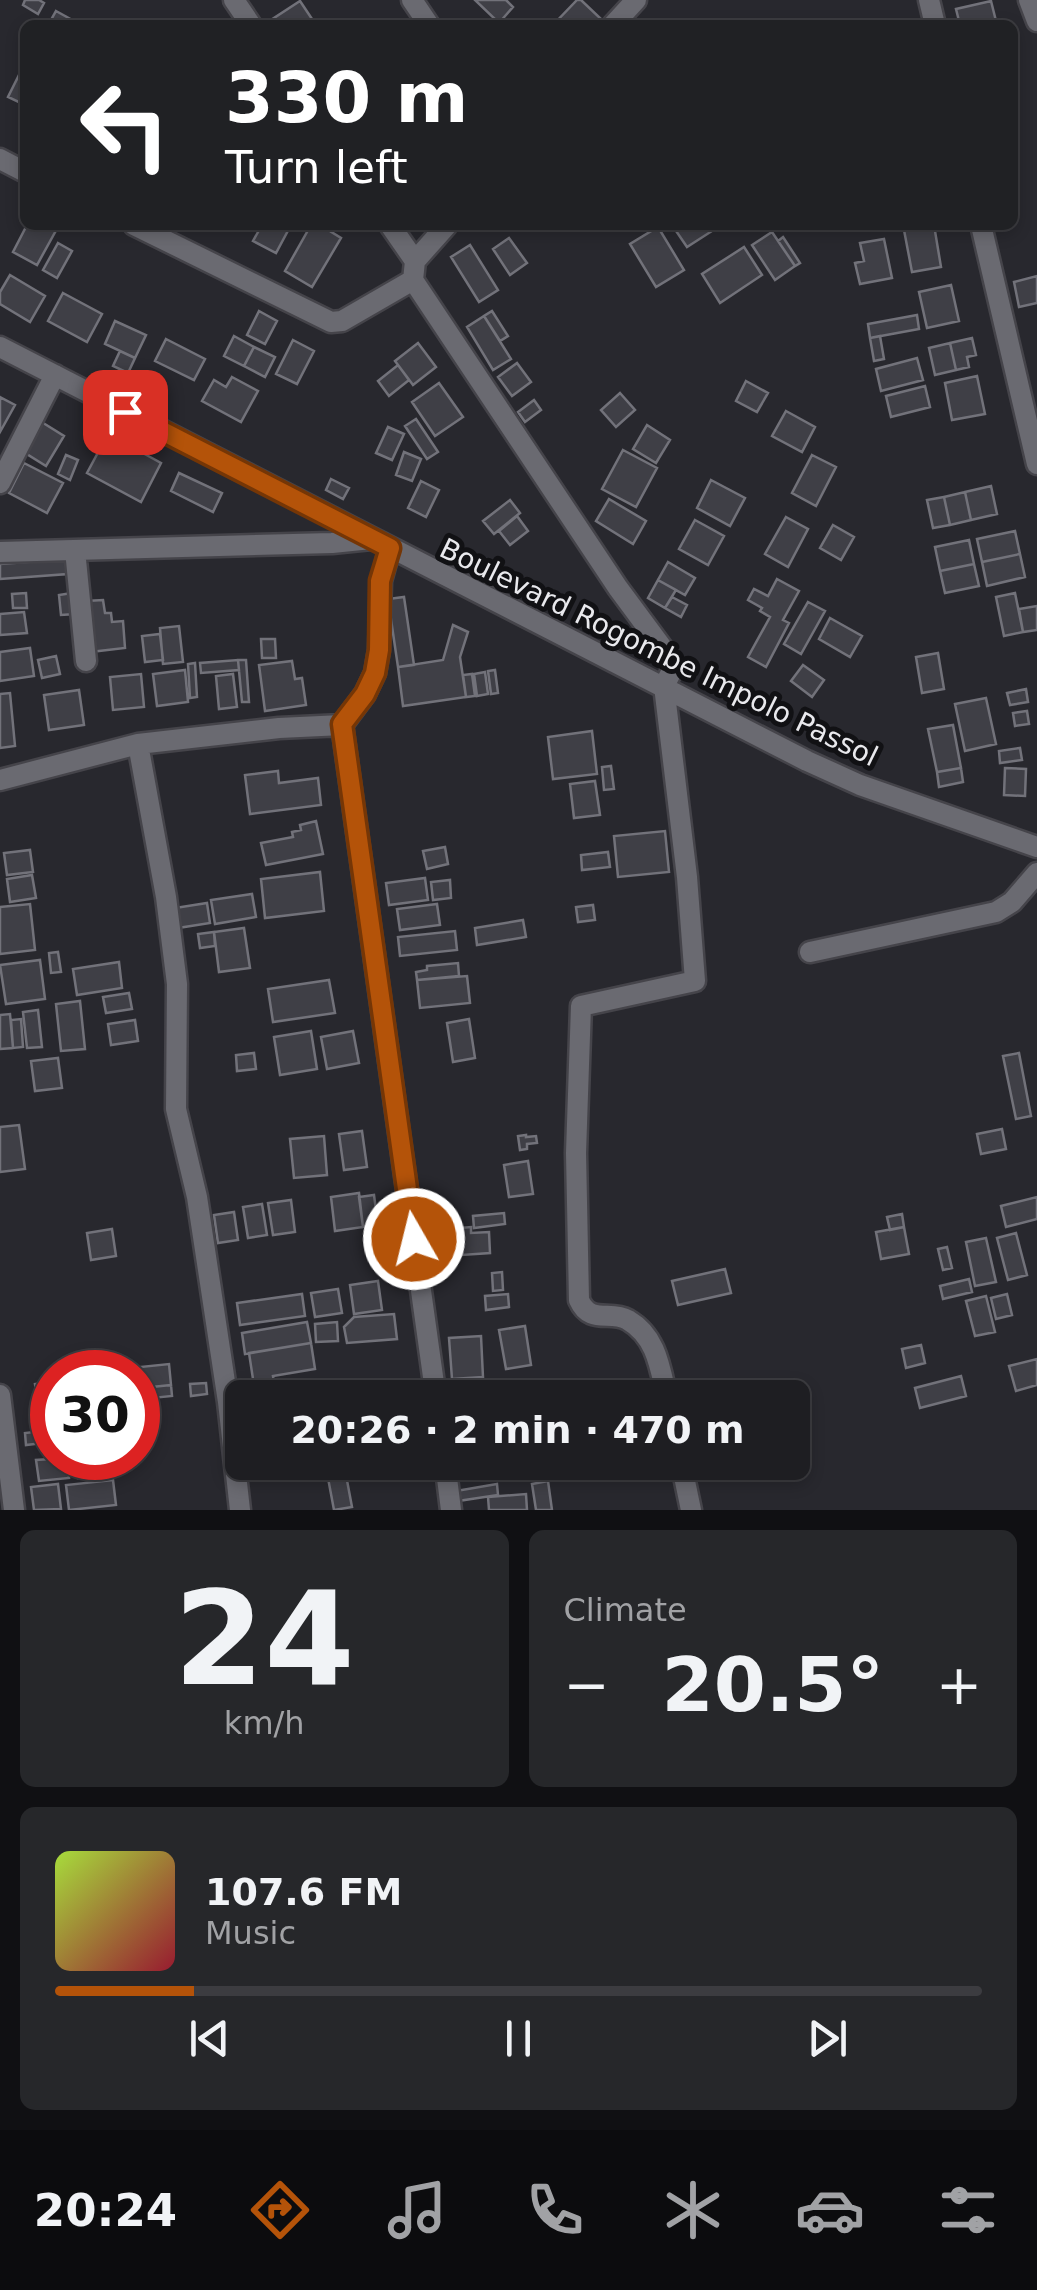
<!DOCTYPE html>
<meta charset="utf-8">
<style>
:root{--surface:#1e1e22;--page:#26272a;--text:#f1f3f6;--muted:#a1a2a5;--line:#3c3c40;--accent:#b45309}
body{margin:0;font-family:"DejaVu Sans",sans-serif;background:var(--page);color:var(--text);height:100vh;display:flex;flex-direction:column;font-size:38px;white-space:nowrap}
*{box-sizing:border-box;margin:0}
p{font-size:32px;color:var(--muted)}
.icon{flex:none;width:55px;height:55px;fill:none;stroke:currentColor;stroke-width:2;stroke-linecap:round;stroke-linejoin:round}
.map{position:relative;height:1510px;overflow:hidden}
.drawer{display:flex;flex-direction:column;gap:20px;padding:20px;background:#101013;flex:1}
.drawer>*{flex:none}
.guide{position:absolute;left:20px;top:20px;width:998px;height:210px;border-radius:15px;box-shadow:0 5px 15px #0003,0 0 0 2px var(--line);background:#202124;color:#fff;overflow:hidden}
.speed{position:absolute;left:30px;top:1350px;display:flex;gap:20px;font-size:50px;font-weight:700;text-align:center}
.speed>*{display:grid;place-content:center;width:130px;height:130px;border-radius:50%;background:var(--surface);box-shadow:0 5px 15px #0003,0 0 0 2px var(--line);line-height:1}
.speed .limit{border:15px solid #d22;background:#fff;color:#111}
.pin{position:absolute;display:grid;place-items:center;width:85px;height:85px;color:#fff;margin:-42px;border-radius:20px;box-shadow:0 5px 15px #0006}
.me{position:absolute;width:110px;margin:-55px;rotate:352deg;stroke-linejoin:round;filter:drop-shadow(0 0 8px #0008)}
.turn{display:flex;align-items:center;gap:35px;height:210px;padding:0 40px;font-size:45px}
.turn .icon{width:130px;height:130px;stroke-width:2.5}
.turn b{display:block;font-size:70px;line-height:85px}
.big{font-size:75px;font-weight:800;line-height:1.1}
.drawer .tile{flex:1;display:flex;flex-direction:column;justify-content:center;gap:15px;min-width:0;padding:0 35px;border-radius:15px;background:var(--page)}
.drawer .dial{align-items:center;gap:0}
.dial b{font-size:130px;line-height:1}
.song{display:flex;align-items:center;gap:30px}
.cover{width:120px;height:120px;border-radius:15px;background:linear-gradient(135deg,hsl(80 70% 55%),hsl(350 70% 35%))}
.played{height:10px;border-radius:5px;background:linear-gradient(90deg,var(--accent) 15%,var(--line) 15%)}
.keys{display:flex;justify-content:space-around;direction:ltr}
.heat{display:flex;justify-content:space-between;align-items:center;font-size:55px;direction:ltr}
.drawer .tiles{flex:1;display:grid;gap:20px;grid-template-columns:1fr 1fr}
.tile:last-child{grid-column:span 2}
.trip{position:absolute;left:225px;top:1380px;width:585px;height:100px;border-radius:15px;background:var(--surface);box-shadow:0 5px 15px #0003,0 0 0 2px var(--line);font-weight:800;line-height:100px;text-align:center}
.menu{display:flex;height:160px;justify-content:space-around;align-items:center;background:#0c0c0e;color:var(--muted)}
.menu .icon{width:70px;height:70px}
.menu .current{color:var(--accent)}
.menu b{font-size:45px;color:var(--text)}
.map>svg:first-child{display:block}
.building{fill:#3f3f46;stroke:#72727a;stroke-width:2.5}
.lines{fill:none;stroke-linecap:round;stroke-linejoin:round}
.minor-casing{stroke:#45444a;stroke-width:25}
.minor{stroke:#6a6a71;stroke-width:20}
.route-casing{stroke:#753606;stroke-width:25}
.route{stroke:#b45309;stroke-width:18}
.labels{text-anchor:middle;stroke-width:10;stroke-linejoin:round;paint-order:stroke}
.street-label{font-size:28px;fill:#e9e9ed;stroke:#111114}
</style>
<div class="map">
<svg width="1037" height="1510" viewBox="0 0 1037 1510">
<rect width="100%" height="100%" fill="#28282e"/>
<path class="building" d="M25,0H39L44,3L38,14L23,5Z
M475,0H506L513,7L499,23Z
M577,0H581L600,18L593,25H553Z
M300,1L314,22L310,25H274L271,20Z
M991,1L997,25H960L956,9Z
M56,11L74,21L72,25H61L51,20Z
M19,75L25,78V105L8,97Z
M27,225H59L37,265L13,252Z
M262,225H291L276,253L253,241Z
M311,225H320L341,238L312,287L285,271Z
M672,225H708L712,231L687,247Z
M934,225L941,267L912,272L904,230Z
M658,227L684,270L656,287L630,244Z
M772,232L795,266L775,280L752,245Z
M783,237L800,263L795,266L778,241Z
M509,238L527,263L510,275L493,249Z
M884,239L892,278L860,284L855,263L864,261L860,243Z
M58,243L72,251L57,278L43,270Z
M470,245L498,290L479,302L451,257Z
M744,247L762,275L720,303L702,274Z
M10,275L45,296L30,322L0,304V292Z
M1037,276V303L1019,307L1014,282Z
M951,285L959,321L927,328L919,292Z
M63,293L102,314L87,342L48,321Z
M259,311L277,321L265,344L247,335Z
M492,311L508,336L500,341L484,316Z
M917,315L919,329L870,338L868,324Z
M484,316L511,359L493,370L467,327Z
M115,321L146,335L135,358L105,344Z
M234,336L254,347L244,366L224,356Z
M880,336L884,359L874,361L870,338Z
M972,338L976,355L967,357L969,367L956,370L950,343Z
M166,339L205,359L194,380L155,361Z
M293,340L314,351L297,384L276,374Z
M418,343L436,367L413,385L395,361Z
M950,343L956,370L935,375L929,348Z
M254,347L275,357L265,377L244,366Z
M120,351L135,358L128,373L113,366Z
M917,358L923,380L881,391L876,369Z
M517,363L531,382L512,396L498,377Z
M398,365L409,380L389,396L378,381Z
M977,376L985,414L952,420L945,383Z
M232,377L258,391L241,422L202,401L214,380L226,387Z
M746,381L768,393L757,412L736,401Z
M439,383L463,417L435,436L412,402Z
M925,386L930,407L891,417L886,396Z
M620,393L635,410L616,427L601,410Z
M0,397L15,405L0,432Z
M534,400L541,410L525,422L518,412Z
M786,411L815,427L802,452L772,436Z
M416,419L438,452L427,459L405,426Z
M40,421L64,436L46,466L22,451Z
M647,425L670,440L656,463L633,449Z
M388,427L404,434L392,460L376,453Z
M108,434L161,463L141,502L87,473Z
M623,450L657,468L636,507L602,489Z
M404,452L421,459L412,481L396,475Z
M66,455L78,460L70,480L58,474Z
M812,455L836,467L816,506L792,493Z
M24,463L63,483L47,513L9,493Z
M179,473L222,493L213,512L171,491Z
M331,479L349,488L343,499L326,490Z
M711,480L745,498L730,526L697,508Z
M421,481L439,490L426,517L408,508Z
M991,486L997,514L971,520L965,492Z
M965,492L971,520L950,525L944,497Z
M944,497L950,525L933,528L927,500Z
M609,499L646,521L633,544L596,521Z
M510,500L520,513L494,534L483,521Z
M517,516L528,531L510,545L499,531Z
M786,517L808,529L788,567L765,554Z
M695,520L724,536L708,565L679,549Z
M833,525L854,537L841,560L820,548Z
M1015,531L1020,554L982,562L977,539Z
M969,540L974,564L940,571L935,547Z
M1020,554L1025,577L987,586L982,562Z
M67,559L68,574L0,579V564Z
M668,562L695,578L685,595L658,580Z
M974,564L979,586L945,593L940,571Z
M777,579L799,591L783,620L789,623L766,667L748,657L770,617L760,611L762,608L748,600L754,589L768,596Z
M658,580L676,590L665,608L648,598Z
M26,593L27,608H13L12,594Z
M72,593L75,614L61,615L59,595Z
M1015,593L1023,632L1004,636L996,597Z
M404,597L414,665L398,667L388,599Z
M672,597L687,605L681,617L665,608Z
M103,600L105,613H111L112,622L123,621L125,648L90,652L86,601Z
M808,602L825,611L801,654L784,644Z
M1037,606V630L1023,632L1019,609Z
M24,612L27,633L0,635V614Z
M830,618L862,636L850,657L819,639Z
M453,625L468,632L460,657L466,697L403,706L398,667L443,660Z
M179,626L183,662L163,664L160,628Z
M160,634L163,660L145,662L142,636Z
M261,639H275L276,658H262Z
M30,648L34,676L0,681V652Z
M938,653L944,689L922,693L916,657Z
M56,656L60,674L42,678L38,660Z
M238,660L239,670L201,673L200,663Z
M238,660H246L249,702H242Z
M292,661L295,679L302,678L306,705L265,711L259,665Z
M195,663L197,697L190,698L188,664Z
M803,665L824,680L812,697L791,681Z
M185,670L188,702L157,706L153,674Z
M495,670L498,693L491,694L488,671Z
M485,672L488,694L477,696L474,674Z
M141,674L144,707L113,710L110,677Z
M233,674L237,707L219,709L216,676Z
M472,674L475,696L466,697L463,675Z
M1026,689L1028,702L1010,705L1007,693Z
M79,690L84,725L49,730L44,695Z
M10,693L15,746L0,748V694Z
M986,698L996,744L965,751L955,704Z
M1027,711L1029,724L1015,726L1013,713Z
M953,725L961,768L937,772L928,729Z
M592,731L597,774L553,779L548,737Z
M1020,748L1022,760L1000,763L999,751Z
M611,766L614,789L604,790L602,767Z
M961,768L963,782L939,787L937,772Z
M1005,768L1026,769L1025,796L1004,795Z
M278,771L279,783L318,778L321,805L250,814L245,775Z
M595,781L600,815L574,818L570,784Z
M316,821L323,854L266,865L261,843L293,837L292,832L301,830L300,825Z
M665,831L669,872L618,877L614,836Z
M445,847L448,864L427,869L423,851Z
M30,850L33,872L7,875L4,853Z
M608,852L610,867L582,870L581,855Z
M320,872L324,911L265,918L261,879Z
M32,875L36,898L10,902L7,879Z
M425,878L428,900L389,905L386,883Z
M450,880L451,898L433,900L431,882Z
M252,894L256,917L215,924L211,900Z
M207,903L210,923L178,928L175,908Z
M30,904L35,950L0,954V907Z
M437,904L440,925L400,930L397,909Z
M593,905L595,920L578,922L576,907Z
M523,920L526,937L477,945L475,928Z
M244,928L250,968L219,972L214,932Z
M455,931L457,950L400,956L398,937Z
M214,932L215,946L200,948L198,934Z
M58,952L61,972L51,973L49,953Z
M40,960L45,999L6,1004L0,965Z
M119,962L122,988L77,995L73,969Z
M458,963L459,976L417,980L416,972L427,970V966Z
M467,976L470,1003L420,1008L417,980Z
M329,980L335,1013L273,1022L268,989Z
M129,993L132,1009L106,1013L103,997Z
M80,1001L85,1049L61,1051L56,1004Z
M38,1010L42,1047L27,1048L23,1012Z
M10,1014L13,1048L0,1049V1015Z
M21,1019L23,1047L13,1048L11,1020Z
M469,1019L475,1058L453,1062L447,1023Z
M135,1020L138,1041L111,1045L108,1024Z
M311,1031L317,1069L280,1075L274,1037Z
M353,1031L359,1063L327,1069L321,1037Z
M254,1053L256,1069L237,1071L236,1055Z
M1019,1053L1031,1116L1016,1119L1003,1056Z
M58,1058L62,1088L35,1091L31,1061Z
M19,1125L25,1169L0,1172V1127Z
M1002,1129L1006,1149L981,1154L977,1134Z
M362,1131L367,1167L344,1170L339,1134Z
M526,1135V1137L536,1136L537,1143L527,1144V1149L520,1150L518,1136Z
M324,1136L327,1175L294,1178L290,1139Z
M528,1161L533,1194L509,1197L504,1165Z
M359,1193L363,1227L335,1231L331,1197Z
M374,1195L378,1225L363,1227L359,1197Z
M1037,1197V1219L1006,1227L1001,1206Z
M291,1200L295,1232L273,1235L268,1203Z
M262,1204L267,1235L248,1238L243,1207Z
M234,1212L238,1240L218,1243L214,1215Z
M504,1213L505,1224L474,1228L473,1216Z
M902,1214L904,1227L890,1230L887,1217Z
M471,1227V1233L489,1232L490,1253L462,1255V1252H455L454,1240H461L460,1228Z
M904,1227L909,1254L881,1259L876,1232Z
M112,1229L116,1256L91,1260L87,1233Z
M1016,1233L1027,1275L1008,1280L997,1238Z
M986,1238L996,1282L975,1286L966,1242Z
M947,1247L952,1268L943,1270L938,1249Z
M725,1269L731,1293L678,1305L672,1281Z
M502,1272L503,1290L493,1291L492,1273Z
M969,1279L972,1292L943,1299L940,1286Z
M378,1281L382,1310L354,1314L350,1285Z
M338,1289L342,1313L315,1317L311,1293Z
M302,1294L305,1316L240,1325L237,1303Z
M508,1294L509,1307L486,1310L485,1296Z
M1007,1294L1012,1315L996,1319L991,1298Z
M986,1296L995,1332L975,1336L966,1301Z
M394,1314L397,1339L347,1343L344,1327L354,1317Z
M307,1322L311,1343L245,1354L242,1333Z
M337,1322L338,1341L316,1342L315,1324Z
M525,1326L531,1365L506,1369L499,1330Z
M481,1336L483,1377L452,1379L449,1338Z
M311,1343L315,1369L273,1376L277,1398H242V1403L239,1381L253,1379L249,1353Z
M921,1345L925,1363L906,1368L902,1349Z
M1037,1359V1385L1016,1391L1009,1366Z
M169,1364L171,1385L142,1388L140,1367Z
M961,1376L966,1396L920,1408L915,1388Z
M523,1380L526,1398H456L454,1388Z
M52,1382V1419L40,1421L35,1384Z
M206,1383L207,1394L191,1396L190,1384Z
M171,1385L172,1396L143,1399L142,1388Z
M52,1430V1442L26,1445L25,1433Z
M67,1458L69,1478L39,1481L36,1460Z
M75,1458H110L113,1473L78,1478Z
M326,1462H397L398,1466L328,1478Z
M550,1462H577L578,1471L552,1475Z
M346,1475L352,1507L334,1510L328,1478Z
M113,1480L116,1505L69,1510L66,1485Z
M548,1481L552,1510H536L532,1484Z
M58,1484L61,1509L34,1510L31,1487Z
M497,1484L498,1495L458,1501L456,1491Z
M526,1494L527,1510H489L488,1497Z"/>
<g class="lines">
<g class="minor-casing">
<path id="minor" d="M234,0L251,25
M412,0L429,25
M929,0L935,25
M1029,0L1037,21
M613,25L636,0
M0,159L25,172
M134,225L331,322L342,321L413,280
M390,225L415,261
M447,225L415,261L413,280L618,588L675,665L664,686L687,877L695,981L581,1006L576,1153L579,1300C590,1325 610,1310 628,1320C657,1337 660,1368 667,1398
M981,225L1037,464
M0,347L807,761L860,785L1037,847
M0,483L55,375
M390,548L381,581L379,650L375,673L365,694L342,725L436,1398
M75,550L86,661
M0,552L332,543L371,539
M138,744L166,897L177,984L176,1109L197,1197L228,1402L240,1510
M0,780L138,744L279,728L342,725
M810,952L996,912L1012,902L1037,873
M0,1395L14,1510
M445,1462L451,1510
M681,1462L691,1510"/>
</g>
<use href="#minor" class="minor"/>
</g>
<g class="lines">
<g class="route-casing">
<path id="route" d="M125,412L390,548L380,581L379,650L375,673L365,694L342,724L414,1239"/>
</g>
<use href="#route" class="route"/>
</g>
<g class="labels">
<g class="street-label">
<text transform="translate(659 652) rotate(26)" y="10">Boulevard Rogombe Impolo Passol</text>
</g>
</g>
</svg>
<div class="speed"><div class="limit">30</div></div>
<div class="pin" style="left:125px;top:412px;background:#d93025"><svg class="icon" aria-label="arrive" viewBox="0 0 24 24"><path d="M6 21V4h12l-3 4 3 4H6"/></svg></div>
<svg class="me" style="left:414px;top:1239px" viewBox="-20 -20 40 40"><circle r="17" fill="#b45309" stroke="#fff" stroke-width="3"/><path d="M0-11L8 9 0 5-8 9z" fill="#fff"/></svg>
<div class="trip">20:26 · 2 min · 470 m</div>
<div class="guide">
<div class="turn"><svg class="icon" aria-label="left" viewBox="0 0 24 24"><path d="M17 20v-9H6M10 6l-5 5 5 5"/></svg><div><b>330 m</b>Turn left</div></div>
</div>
</div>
<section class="drawer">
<div class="tiles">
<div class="tile dial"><b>24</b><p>km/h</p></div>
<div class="tile"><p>Climate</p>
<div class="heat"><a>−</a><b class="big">20.5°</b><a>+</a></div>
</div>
<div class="tile">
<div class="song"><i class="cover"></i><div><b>107.6 FM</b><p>Music</p></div></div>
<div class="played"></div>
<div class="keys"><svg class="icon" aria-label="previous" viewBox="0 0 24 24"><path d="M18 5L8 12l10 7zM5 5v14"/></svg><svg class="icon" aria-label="pause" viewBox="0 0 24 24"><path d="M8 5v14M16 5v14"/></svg><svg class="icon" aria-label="next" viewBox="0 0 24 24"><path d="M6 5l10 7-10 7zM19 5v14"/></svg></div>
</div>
</div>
</section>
<nav class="menu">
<b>20:24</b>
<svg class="icon current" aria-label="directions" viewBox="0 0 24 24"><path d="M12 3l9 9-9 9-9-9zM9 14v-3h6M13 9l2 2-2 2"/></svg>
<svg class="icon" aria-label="music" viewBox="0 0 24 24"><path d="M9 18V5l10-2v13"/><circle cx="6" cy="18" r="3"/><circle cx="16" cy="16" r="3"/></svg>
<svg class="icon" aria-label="phone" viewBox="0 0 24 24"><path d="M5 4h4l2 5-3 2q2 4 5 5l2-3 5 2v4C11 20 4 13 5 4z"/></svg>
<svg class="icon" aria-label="climate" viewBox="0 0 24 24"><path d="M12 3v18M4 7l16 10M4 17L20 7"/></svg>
<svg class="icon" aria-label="car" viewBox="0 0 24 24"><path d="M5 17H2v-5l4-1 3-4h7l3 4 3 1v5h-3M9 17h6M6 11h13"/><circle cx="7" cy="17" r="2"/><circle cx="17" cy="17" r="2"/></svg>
<svg class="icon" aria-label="filters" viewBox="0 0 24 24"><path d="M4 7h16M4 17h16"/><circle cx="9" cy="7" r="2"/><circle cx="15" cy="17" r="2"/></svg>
</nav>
